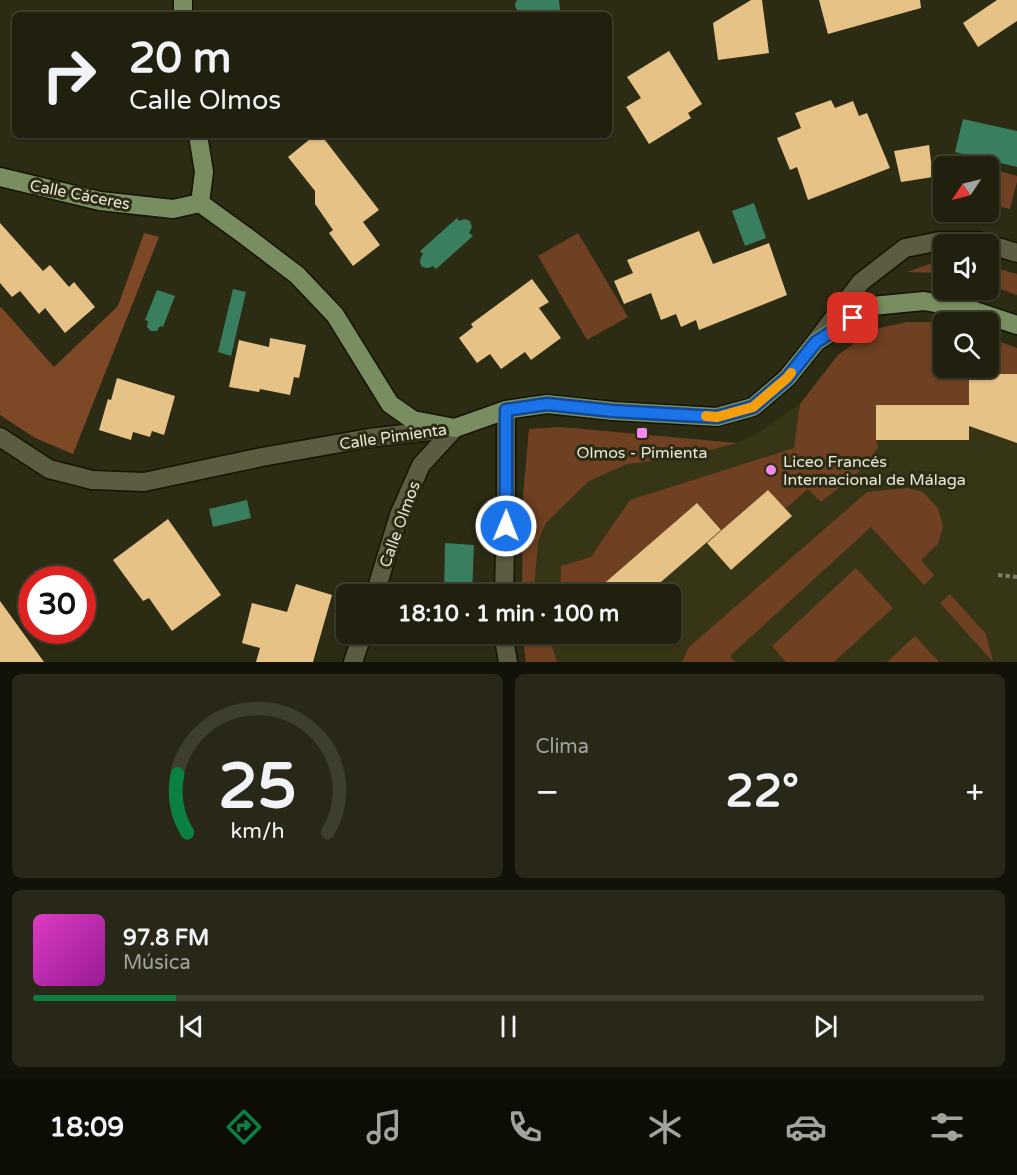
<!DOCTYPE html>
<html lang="es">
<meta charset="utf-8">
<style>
:root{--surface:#21200f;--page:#292818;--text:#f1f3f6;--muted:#a2a39e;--line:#3e3e2f;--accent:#0b8043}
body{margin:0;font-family:"Varela Round",sans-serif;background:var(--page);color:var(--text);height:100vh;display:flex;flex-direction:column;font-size:22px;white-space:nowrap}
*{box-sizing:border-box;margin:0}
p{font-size:20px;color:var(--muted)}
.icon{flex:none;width:33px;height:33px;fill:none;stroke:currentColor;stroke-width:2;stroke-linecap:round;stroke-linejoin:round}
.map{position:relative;height:662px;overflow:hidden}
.panel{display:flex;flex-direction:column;gap:12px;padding:12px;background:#121208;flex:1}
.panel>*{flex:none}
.banner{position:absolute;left:12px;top:12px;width:600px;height:126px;border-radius:9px;box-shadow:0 2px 4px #0004,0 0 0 2px var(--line);background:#21200f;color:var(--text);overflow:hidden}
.needle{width:39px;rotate:235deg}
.fabs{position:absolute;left:933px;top:156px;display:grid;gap:12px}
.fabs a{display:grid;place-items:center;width:66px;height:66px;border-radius:9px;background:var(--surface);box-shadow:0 2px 4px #0004,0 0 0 2px var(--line);font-size:30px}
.speed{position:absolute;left:18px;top:566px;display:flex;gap:12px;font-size:30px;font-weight:700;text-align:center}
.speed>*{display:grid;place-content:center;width:78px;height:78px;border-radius:50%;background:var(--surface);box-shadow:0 2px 4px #0004,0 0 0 2px var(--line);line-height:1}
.speed .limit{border:9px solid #d22;background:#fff;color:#111}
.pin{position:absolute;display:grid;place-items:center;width:51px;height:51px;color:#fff;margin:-26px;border-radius:12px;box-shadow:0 3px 9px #0006}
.me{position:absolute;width:66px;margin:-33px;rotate:1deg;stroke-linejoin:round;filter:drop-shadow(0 0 4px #0008)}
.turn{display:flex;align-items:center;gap:21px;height:126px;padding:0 18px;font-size:27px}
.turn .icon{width:78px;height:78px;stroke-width:2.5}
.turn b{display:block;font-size:42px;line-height:51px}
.big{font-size:45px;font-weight:700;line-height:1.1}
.panel .widget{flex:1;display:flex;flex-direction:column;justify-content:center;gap:9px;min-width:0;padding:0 21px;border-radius:9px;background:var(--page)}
.panel .dial{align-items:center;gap:0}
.dial svg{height:156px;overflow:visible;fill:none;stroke:var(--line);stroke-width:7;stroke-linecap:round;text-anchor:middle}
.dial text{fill:var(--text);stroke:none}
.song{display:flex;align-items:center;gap:18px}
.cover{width:72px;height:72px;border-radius:9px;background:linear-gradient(135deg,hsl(310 70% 55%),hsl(300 70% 35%))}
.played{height:6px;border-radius:3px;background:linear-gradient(90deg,var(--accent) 15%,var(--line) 15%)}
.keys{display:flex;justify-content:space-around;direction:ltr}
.heat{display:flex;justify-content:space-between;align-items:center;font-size:33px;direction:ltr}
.panel .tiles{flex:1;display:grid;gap:12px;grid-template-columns:1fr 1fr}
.widget:last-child{grid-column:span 2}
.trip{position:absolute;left:336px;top:584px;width:345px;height:60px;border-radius:9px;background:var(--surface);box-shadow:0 2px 4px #0004,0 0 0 2px var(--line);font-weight:700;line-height:60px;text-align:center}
.tabs{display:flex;height:96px;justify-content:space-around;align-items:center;background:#0d0d06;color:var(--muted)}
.tabs .icon{width:42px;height:42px}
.tabs .current{color:var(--accent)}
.tabs b{font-size:27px;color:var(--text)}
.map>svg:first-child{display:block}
.built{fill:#363516}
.green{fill:#6f4021}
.forest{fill:#7d4825}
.water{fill:#397e5e}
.building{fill:#e7c286}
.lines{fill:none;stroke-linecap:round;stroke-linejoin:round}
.minor-casing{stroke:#151301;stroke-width:21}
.major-casing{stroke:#151301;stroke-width:21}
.path{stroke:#7d7c69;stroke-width:4;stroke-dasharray:4.5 3;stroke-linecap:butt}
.minor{stroke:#5c5c43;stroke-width:18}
.major{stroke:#788d60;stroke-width:18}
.route-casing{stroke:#114b97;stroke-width:15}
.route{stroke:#1a73e8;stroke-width:10}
.slow{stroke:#f59e0b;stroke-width:10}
.poi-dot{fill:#f689ee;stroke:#2c2b14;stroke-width:2}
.labels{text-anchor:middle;stroke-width:6;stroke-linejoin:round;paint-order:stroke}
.street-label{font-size:16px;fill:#e7e7d9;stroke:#2c2b14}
.poi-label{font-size:16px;fill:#e7e7d9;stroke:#2c2b14}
</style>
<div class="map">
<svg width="1017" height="662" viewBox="0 0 1017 662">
<rect width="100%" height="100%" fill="#2c2b14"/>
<path class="built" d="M907,322H935L943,324L944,368H988L989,338L1017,348V662H526L522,633H670V594H522L523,496L529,429L560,427L737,443L762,430L800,404L838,355L861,338L880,328Z"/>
<path class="green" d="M949,158L982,166H947Z
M989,168L1017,176V182L1010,209L989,204Z
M578,233L628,317L587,340L538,256Z
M943,262V273L907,272L930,264Z
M988,266L1017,274V295L989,285Z
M907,322H935L943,324L944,368H988L989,338L1017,348V406L1004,374H969V405H876V440L878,447L865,467L821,502L808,489L785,509L768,490L721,531L697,503L592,594H560L561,566L591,557L603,539L630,500L794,448L800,404L838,355L861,338L880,328Z
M560,427L737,443L679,458L627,464L589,481L546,523L538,541L534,590L535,594H522L523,496L529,429Z
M907,488L923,492L938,508L943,527L938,544L921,560L934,575L924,585L871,527L730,656L735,662H682L689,647L867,492Z
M856,568L893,608L834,662H786L772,646Z
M950,594L986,634L993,662L940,603Z
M522,633H548L557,662H526Z
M915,636L939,662H887Z"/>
<path class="forest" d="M144,233L159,237L73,454L35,438L0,415V308L1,307L54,367L118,306Z"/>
<path class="water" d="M517,0H559L560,10L524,15L523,12C518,10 515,10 515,4Z
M963,119L1017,131V167L955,152Z
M754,203L766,238L745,246L732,211Z
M457,218L459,221L465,219L470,221L472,227L469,233L473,236L436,269L433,266L428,268C419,268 418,261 423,254L420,251Z
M233,289L246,292L231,356L218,352Z
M157,290L175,296L163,327L160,326L157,331H151L147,327L148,321L145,320Z
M247,500L251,518L213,527L209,509Z
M445,543L474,545L472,594H444Z"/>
<path class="building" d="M751,0H762L769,53L718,60L713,23Z
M819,0H920L921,8L828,34Z
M997,0H1017V21L978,47L963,23Z
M669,51L702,104L688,113L691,118L649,144L626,107L641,98L627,77Z
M831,100L835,108L853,101L859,116L867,113L890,168L808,200L797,167L790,170L777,138L801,128L795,113Z
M315,135H321L379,210L363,222L380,245L353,266L329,233L333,230L315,204V191L288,157Z
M929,145L933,177L901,182L894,151Z
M0,223L43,271L50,265L69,287L74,282L95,307L65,333L45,308L39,314L20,291L12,297L0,283Z
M699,231L713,264L769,243L787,295L699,330L696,320L681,327L676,314L661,320L651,293L624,304L614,281L633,273L627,260Z
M532,279L549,302L539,308L561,338L531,360L525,352L501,369L490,354L477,363L459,338L473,327L471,324Z
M270,338L306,345L299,378L294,377L290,395L260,389L259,392L229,387L239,340L269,347Z
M969,374H1017V443L969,426V417V440H876V405H969Z
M117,378L175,396L164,435L152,431L150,437L133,432L131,440L99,430L108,399L111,400Z
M768,490L792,516L731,570L707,543Z
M697,503L721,530L647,594H592Z
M168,519L221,595L172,631L149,598L143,601L113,560Z
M296,584L332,595L313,662H256L260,648L242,643L252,603L287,612Z
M0,601L44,662H0Z"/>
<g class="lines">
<g class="minor-casing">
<path id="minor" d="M817,340L861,282L905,248L940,241H978L1017,253
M0,437L49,469L92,480L144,482L262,457L369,438L448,429
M375,594L399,515L421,465L455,428
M504,594L506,503V410
M503,633L508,662
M353,662L363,633"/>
</g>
<g class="major-casing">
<path id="major" d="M183,0V15
M198,135L204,172L200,203
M0,177L100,201L173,209L200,203
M200,203L247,237L297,275L335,315L390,404L413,420L455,428L506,410L547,404L613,411L717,417L753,407L787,378L816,342L872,306L924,301L972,310L1017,325"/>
</g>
<path class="path" d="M998,575L1017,577"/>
<use href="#minor" class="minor"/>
<use href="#major" class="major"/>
</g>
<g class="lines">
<g class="route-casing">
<path id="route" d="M506,526V410L547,404L613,411L717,417L753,407L787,378L816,342L853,318"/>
</g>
<use href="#route" class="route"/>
<path class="slow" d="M706,416L717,417L753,407L787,378L791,373"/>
</g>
<g class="poi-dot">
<rect x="636" y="427" width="12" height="12" rx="3"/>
<circle cx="771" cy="470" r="6"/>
</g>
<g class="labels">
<g class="street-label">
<text transform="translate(80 194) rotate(11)" y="6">Calle Cáceres</text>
<text transform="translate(393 436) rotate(-8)" y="6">Calle Pimienta</text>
<text transform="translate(399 524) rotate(-70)" y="6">Calle Olmos</text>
</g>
<g class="poi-label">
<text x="642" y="458">Olmos - Pimienta</text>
<text x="783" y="467" text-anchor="start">Liceo Francés<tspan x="783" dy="18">Internacional de Málaga</tspan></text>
</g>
</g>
</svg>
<div class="fabs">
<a><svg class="needle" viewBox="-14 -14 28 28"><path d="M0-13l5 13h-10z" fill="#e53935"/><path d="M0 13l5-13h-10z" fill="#a2a39e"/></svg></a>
<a><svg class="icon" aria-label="sound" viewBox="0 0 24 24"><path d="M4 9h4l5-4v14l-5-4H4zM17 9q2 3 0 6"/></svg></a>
<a><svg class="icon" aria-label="search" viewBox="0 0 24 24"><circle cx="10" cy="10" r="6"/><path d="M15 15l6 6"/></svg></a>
</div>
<div class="speed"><div class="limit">30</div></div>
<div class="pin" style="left:853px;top:318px;background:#d93025"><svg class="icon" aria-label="arrive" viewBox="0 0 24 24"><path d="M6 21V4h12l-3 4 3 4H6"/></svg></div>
<svg class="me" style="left:506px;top:526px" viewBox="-20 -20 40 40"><circle r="17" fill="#1a73e8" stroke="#fff" stroke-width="3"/><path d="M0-11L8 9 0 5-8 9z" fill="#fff"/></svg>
<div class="trip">18:10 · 1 min · 100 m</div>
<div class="banner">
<div class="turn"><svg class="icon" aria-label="right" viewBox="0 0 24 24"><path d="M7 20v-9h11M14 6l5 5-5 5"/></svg><div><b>20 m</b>Calle Olmos</div></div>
</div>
</div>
<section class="panel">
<div class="tiles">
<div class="widget dial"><svg viewBox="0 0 100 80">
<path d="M14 69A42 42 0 1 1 86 69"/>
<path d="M14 69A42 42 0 0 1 9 39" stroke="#0b8043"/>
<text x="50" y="56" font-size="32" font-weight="700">25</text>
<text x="50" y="72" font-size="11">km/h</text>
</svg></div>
<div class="widget"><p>Clima</p>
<div class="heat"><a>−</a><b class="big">22°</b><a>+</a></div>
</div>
<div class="widget">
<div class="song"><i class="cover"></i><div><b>97.8 FM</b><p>Música</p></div></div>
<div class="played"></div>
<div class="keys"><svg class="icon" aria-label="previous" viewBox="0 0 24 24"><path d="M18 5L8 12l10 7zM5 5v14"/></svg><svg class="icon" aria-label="pause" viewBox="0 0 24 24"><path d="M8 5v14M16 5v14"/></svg><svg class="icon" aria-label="next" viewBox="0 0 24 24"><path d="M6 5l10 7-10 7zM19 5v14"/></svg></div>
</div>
</div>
</section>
<nav class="tabs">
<b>18:09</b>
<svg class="icon current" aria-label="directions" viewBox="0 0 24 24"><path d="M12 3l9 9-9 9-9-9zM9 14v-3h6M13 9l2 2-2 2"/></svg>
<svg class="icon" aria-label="music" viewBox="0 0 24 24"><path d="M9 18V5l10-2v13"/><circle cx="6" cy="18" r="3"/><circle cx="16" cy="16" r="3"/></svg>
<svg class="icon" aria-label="phone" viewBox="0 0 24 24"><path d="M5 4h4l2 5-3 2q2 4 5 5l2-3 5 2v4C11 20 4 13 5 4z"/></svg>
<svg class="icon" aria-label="climate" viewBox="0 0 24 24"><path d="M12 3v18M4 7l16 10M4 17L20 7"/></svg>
<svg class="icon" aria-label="car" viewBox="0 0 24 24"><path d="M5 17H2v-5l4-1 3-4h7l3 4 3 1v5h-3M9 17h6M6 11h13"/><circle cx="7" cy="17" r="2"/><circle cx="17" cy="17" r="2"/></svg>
<svg class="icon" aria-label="filters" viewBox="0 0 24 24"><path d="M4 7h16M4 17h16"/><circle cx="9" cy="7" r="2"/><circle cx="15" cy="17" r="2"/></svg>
</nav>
